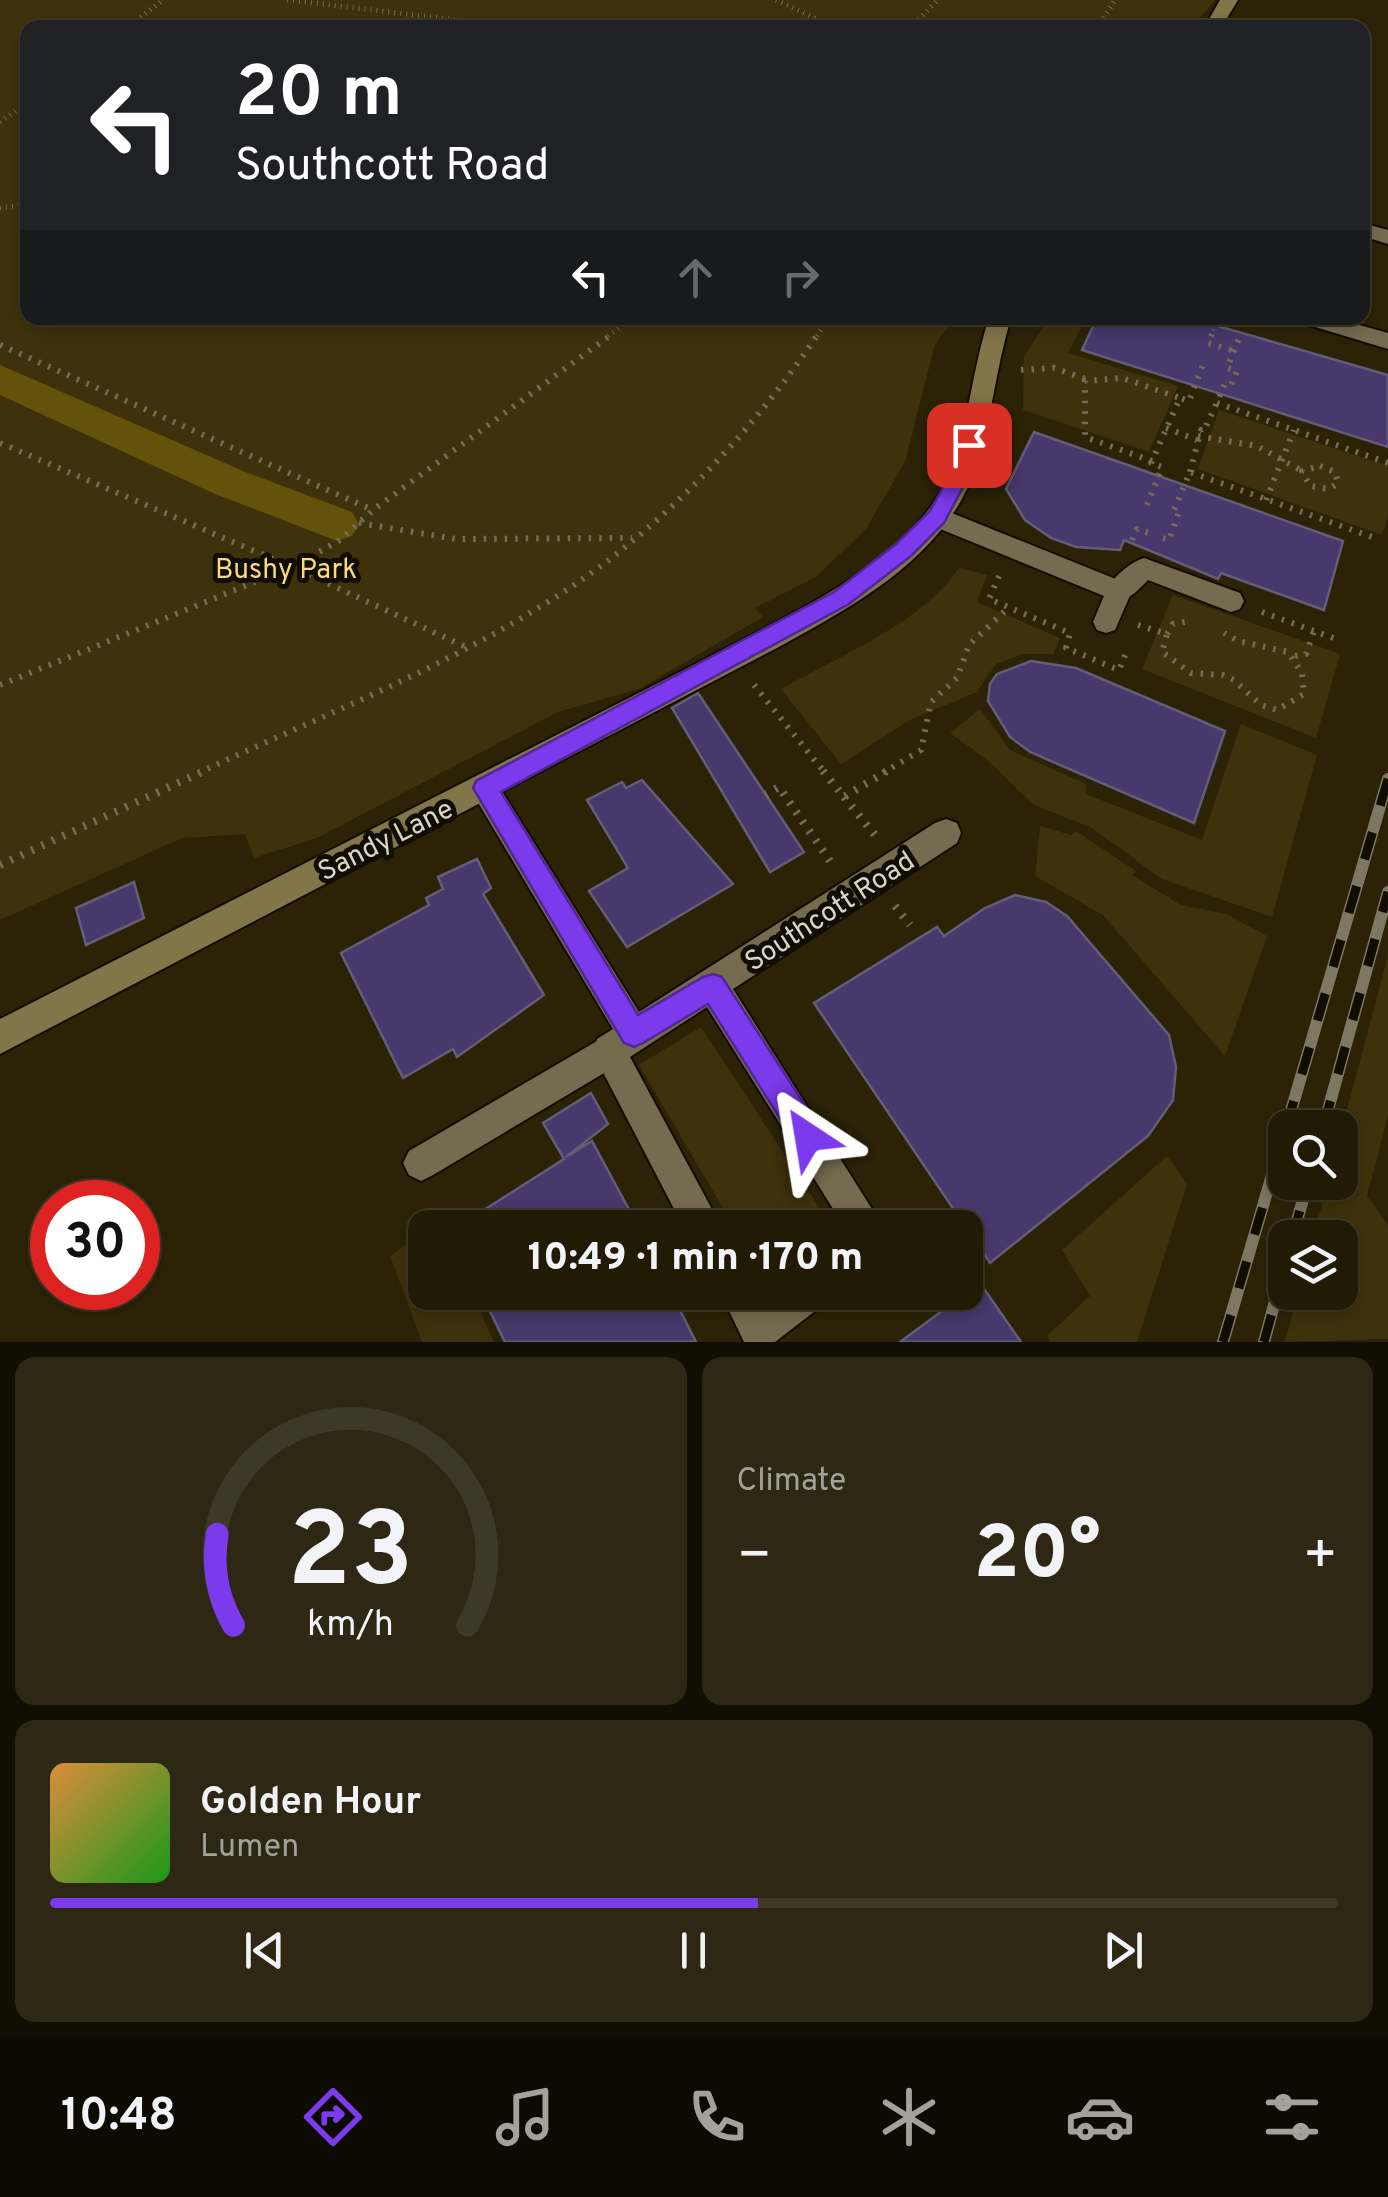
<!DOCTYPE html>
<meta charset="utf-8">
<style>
:root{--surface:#211a05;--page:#2d2713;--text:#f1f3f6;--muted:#a2a19a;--line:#3e3827;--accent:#7c3aed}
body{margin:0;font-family:Overpass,sans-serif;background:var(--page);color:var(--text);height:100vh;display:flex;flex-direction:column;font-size:38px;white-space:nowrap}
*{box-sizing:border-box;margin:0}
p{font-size:32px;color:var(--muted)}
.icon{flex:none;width:55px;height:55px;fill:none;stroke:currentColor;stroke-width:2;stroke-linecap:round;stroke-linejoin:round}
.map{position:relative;height:1342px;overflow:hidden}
.drawer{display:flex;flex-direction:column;gap:15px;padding:15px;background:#120e03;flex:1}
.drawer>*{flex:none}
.guide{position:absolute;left:20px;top:20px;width:1350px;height:305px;border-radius:20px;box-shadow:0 5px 15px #0003,0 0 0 2px var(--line);background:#202124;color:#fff;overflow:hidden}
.tools{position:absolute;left:1268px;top:1110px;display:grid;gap:20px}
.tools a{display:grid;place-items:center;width:90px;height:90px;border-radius:20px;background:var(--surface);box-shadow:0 5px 15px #0003,0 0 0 2px var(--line);font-size:50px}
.speed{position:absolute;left:30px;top:1180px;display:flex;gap:20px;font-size:50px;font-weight:700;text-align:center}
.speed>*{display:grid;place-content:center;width:130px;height:130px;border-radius:50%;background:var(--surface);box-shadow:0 5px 15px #0003,0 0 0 2px var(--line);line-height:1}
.speed .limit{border:15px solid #d22;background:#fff;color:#111}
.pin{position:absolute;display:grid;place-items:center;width:85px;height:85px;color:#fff;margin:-42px;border-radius:20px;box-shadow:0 5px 15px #0006}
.me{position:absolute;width:110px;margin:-55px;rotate:327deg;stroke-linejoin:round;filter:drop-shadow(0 0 8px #0008)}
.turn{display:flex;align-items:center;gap:35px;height:210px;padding:0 50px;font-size:45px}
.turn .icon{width:130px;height:130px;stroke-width:2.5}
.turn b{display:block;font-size:70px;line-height:85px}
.lanes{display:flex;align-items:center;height:95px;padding:0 50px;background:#0003;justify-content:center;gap:50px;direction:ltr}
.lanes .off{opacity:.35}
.big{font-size:75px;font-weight:800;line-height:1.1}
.drawer .card{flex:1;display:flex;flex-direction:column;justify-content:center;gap:15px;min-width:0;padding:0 35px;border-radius:20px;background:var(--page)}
.drawer .dial{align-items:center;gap:0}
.dial svg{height:260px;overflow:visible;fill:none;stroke:var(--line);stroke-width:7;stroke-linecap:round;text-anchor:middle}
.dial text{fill:var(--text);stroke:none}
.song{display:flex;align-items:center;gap:30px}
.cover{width:120px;height:120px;border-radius:15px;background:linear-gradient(135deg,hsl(30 70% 55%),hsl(120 70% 35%))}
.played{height:10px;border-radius:5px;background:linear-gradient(90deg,var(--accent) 55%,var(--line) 55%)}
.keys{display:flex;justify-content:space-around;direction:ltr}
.heat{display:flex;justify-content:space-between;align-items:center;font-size:55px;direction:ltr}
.drawer .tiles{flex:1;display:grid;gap:15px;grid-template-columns:1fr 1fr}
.card:last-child{grid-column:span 2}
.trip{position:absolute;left:408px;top:1210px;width:575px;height:100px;border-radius:20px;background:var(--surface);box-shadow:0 5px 15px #0003,0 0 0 2px var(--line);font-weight:800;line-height:100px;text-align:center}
.dock{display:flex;height:160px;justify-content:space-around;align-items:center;background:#0d0a02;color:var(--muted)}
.dock .icon{width:70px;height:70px}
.dock .active{color:var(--accent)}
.dock b{font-size:45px;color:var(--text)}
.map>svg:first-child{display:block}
.green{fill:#3d320b}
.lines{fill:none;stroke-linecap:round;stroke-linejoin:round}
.canal{fill:#65520a;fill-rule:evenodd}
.building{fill:#49386c;stroke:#645d78;stroke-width:2.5}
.service-casing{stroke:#140c00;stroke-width:4}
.minor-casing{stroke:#140c00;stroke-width:4}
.secondary-casing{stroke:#140c00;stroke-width:4}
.path-far2{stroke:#746d56;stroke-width:5;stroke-dasharray:1 5;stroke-linecap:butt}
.path-far1{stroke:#746d56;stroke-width:6;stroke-dasharray:2.5 8;stroke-linecap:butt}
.path{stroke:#746d56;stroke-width:8;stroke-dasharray:2.5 9;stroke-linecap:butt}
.service{fill:#756c4f;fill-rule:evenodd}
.minor{fill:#756c4f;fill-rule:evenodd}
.secondary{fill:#82754a;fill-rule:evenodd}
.rail-casing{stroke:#7e7761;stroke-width:12}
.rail{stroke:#110d03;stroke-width:9;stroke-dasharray:28;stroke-linecap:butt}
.route{fill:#7c3aed;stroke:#51269a;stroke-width:2.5}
.labels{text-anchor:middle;stroke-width:10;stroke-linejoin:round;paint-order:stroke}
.park-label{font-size:28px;fill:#f7db7e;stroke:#110d03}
.street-label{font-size:28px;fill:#dad5c5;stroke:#110d03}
</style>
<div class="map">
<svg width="1388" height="1342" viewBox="0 0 1388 1342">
<rect width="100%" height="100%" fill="#2c2307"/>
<path class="green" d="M0,0H1215L1191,28H28V318H955L935,344L905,462L866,529L816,577L755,608L763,617L639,689L558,712L317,838L254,858L245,834L182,838L0,920Z
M1049,318H1086L1068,353L1178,386L1149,452L1023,410L1024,357Z
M1219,410L1388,466V517L1382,535L1198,469Z
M959,568L987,575L977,602L1060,638L1053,654H1022L996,664L977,692L910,720L841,764L781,689C836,658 925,621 959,568Z
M1173,595L1340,654L1316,738L1142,669Z
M980,709L1010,750L1086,784V794L1202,840L1241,724L1317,755L1272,917L1162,879L1092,828L1034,805L985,758L950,733Z
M1040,826L1071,835L1076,831L1136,871L1132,875L1181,905L1226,914L1267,936L1225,1056L1103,915L1035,876Z
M1388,956V1116L1367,1196L1388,1225V1339L1285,1342L1298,1293L1340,1292V1238L1313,1237L1328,1183L1340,1182V1136Z
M701,1027L832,1227H734L639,1065Z
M1167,1156L1187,1184L1137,1342H1050L1047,1336L1090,1296L1062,1250Z
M425,1231V1292L472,1293L494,1342H422L390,1256Z"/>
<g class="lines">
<path class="canal" d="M0,365L243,471L352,512L359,524L352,536L337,541L213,493L0,395Z"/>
</g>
<path class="building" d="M1097,318H1190L1388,375V447L1082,350Z
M1034,432L1343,541L1324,610L1221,573L1218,579L1124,540L1120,550L1076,547L1051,538L1025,520L1006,489Z
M1031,661L1076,668L1225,731L1194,823L1030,752L1010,737L988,701L990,684L997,674Z
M698,693L804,852L770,872L672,708Z
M642,780L733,884L627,947L589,891L628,868L587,800L622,782L626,788Z
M477,859L491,888L483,894L544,995L457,1057L453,1049L403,1078L341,953L429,905L426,898L443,889L438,877Z
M134,882L144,918L86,945L76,908Z
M1015,895L1046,902L1067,916L1169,1035L1176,1067L1173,1100L1148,1136L990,1263L814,1003L937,927L944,936L985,908Z
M591,1093L608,1124L566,1157L592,1141L639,1228H467L465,1222L564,1159L543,1123Z
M980,1283L1021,1342H900Z
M671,1292L696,1342H505L485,1301L496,1292Z"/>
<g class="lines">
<g class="service-casing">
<path id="service" d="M1299,318H1334L1388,333V349L1302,323Z
M1144,558L1240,593L1244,601L1240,609L1231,612L1148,580C1136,592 1127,604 1110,598L1106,591C1113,577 1129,563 1144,558Z
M609,1034L621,1039L626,1051L621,1063L433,1175L421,1181L409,1175L403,1163L409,1151Z"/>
</g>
<g class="minor-casing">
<path id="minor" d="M1362,223L1388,230V244L1362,236Z
M937,507L1128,584L1132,591L1115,630L1106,633L1097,630L1093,622L1104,596L928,524L924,517L928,510Z
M485,776L495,780L639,1012L935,823L946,819L957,823L961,833L957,843L733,989L884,1228H845L707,1007L630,1057L722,1228H684L592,1051L597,1039L613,1029L470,789L475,780Z
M720,1292H759L765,1303L779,1292H828L823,1305L775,1342H744Z"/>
</g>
<g class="secondary-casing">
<path id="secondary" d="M1220,0H1238L1221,28H1204Z
M989,318H1011C996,367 992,418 976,467C946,557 855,605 777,648L0,1054V1019L758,632C828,594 917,551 949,474C969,424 972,369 989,318Z"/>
</g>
<path class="path-far2" d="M287,0L527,28
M776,0L836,28
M126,28L163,0
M910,28L938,0
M1097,28L1115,0
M0,122L28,102
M0,208L28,204
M608,336L633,318
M817,336L829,318
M1211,336L1218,318"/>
<path class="path-far1" d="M1212,334L1208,343L1234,351
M0,345L373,510
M1021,370L1054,368L1086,379
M1217,403L1388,463
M1166,428L1197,440
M1198,436L1257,446L1302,471
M0,443L292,567L466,647
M1152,461L1085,437V381L1122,378L1180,398
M1320,466L1335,472L1338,483L1329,489L1310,486L1302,471Z
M1190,472L1201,430L1204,431L1225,384L1231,385L1237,371L1227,368L1239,338
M1266,500L1294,430
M1147,505L1162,467L1151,463L1180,398L1189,401L1203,365
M359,523L456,539L632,538
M1163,538L1169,540L1179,512L1174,510L1190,472L1372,537
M1132,540L1137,529L1152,534
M999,576L989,599L1070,633L1066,648L1119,670L1127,650
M1262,612L1336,639
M1138,625L1167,634L1162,652L1191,673L1223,675L1234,680L1261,705L1277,710L1304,694L1302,673L1288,652L1238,641L1224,633
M1167,634L1173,624L1190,621
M1295,656L1306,654L1314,631
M0,685L292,567L340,540L373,510L612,334
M754,685L825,773
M198,773C321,716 451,666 565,591C663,527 753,431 818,334
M883,773L921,750L931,702L957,678L969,645L1009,607"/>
<path class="path" d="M823,771L844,797L887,771
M765,795L779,787L832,864
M844,797L875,835
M0,865L204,771
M895,906L910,925"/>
<use href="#service" class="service"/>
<use href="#minor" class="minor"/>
<use href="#secondary" class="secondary"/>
<g class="rail-casing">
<path id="rail" d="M1286,1128L1388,779
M1323,1128L1388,892
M1292,1238L1308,1182
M1223,1342L1285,1131
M1264,1342L1285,1264"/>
</g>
<use href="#rail" class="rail"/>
</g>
<path class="route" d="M969,438L979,445L971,472L944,523L911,556L849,604L501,792L638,1015L703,977L713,974L722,977L819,1127L823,1137L819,1147L808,1152L798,1147L708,1004L643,1043L634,1047L624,1043L473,788L476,781L834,592L896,544L930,511L951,472L959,445Z"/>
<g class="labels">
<g class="park-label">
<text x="286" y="578">Bushy Park</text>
</g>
<g class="street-label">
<text transform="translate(385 839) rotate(-27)" y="10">Sandy Lane</text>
<text transform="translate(829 910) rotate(-33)" y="10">Southcott Road</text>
</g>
</g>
</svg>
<div class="tools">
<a><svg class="icon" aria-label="search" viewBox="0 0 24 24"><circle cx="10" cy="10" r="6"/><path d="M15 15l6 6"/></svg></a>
<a><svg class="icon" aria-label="layers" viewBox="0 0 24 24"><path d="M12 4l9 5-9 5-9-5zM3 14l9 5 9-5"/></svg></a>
</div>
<div class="speed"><div class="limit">30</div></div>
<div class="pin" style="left:969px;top:445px;background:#d93025"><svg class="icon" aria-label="arrive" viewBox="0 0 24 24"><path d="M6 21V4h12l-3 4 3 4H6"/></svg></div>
<svg class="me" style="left:808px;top:1137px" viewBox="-20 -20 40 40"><path d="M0-17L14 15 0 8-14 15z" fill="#7c3aed" stroke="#fff" stroke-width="4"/></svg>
<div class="trip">10:49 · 1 min · 170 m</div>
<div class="guide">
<div class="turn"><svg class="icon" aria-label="left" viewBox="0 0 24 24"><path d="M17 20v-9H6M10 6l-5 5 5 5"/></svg><div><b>20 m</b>Southcott Road</div></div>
<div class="lanes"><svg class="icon" aria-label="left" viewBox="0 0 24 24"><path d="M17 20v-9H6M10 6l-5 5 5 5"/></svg><svg class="icon off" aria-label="ahead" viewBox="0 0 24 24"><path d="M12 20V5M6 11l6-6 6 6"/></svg><svg class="icon off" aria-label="right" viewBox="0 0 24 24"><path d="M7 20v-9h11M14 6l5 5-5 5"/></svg></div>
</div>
</div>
<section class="drawer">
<div class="tiles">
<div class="card dial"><svg viewBox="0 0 100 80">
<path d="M14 69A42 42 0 1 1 86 69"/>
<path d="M14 69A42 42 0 0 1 9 41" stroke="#7c3aed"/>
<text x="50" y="56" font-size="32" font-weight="700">23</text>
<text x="50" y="72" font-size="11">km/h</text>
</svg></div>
<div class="card"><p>Climate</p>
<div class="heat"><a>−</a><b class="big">20°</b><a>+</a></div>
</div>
<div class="card">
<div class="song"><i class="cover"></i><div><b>Golden Hour</b><p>Lumen</p></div></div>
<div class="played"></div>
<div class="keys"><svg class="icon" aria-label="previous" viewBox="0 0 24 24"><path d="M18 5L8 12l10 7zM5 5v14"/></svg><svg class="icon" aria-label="pause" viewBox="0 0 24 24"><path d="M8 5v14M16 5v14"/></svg><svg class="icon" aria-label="next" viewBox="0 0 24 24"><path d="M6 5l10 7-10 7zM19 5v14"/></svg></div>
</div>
</div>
</section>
<nav class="dock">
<b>10:48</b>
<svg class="icon active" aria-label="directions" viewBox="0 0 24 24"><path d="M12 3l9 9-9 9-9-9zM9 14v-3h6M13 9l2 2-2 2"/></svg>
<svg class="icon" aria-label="music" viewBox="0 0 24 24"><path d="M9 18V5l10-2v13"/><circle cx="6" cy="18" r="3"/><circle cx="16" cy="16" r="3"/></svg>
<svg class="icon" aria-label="phone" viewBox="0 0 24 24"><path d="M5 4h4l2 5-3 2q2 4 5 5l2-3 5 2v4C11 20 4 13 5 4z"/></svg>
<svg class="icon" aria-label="climate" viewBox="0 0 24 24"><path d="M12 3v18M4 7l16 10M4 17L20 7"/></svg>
<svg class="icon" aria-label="car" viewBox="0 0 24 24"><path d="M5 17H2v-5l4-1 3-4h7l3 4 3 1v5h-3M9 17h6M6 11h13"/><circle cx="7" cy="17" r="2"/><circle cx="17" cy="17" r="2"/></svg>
<svg class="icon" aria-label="filters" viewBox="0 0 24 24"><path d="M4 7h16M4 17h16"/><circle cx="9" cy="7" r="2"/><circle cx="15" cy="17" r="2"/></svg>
</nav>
